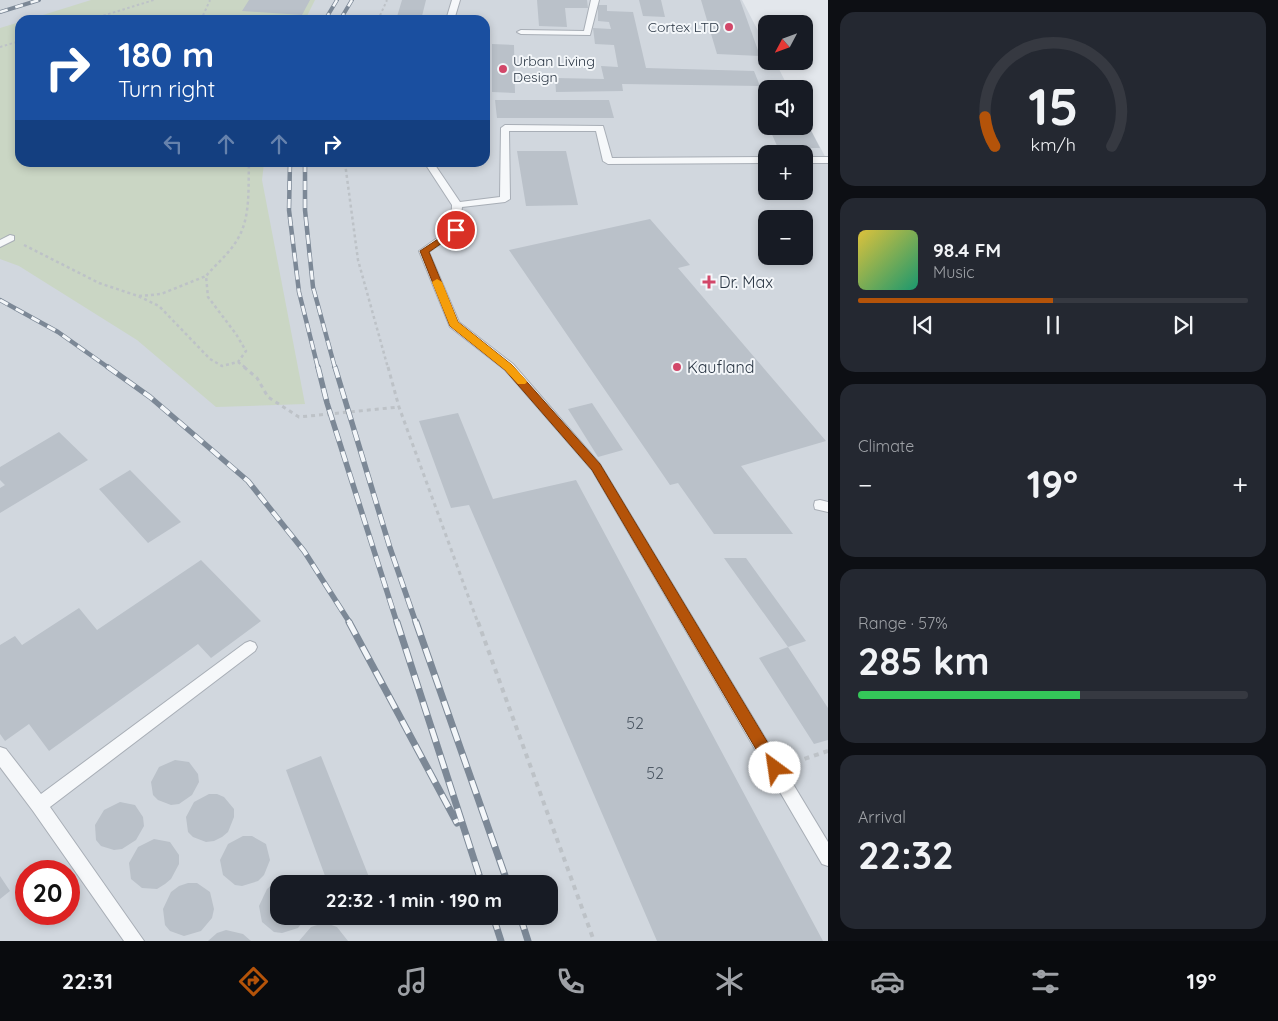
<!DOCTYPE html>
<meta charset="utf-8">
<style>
:root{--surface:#171b24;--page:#242831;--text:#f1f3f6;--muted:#9ea1a6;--line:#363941;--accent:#b45309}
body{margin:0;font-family:Quicksand,sans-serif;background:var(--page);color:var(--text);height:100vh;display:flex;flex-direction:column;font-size:19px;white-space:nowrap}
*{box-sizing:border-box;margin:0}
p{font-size:16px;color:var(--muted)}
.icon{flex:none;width:28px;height:28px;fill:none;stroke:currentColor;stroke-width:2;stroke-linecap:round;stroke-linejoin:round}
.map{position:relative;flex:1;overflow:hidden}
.details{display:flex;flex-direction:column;gap:12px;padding:12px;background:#0d0f14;width:450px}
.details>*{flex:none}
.hud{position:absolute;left:15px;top:15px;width:475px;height:152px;border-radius:15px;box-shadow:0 2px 8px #0003;background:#1a4fa0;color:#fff;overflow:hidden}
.needle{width:32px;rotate:229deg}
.tools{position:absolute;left:758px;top:15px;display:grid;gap:10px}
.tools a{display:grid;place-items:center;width:55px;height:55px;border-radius:10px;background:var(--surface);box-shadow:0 2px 8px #0003;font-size:25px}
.speed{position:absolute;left:15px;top:860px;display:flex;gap:10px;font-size:25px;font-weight:700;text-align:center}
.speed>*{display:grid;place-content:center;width:65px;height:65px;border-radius:50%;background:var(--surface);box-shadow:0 2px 8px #0003;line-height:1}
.speed .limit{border:8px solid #d22;background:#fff;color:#111}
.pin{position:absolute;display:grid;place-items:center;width:42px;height:42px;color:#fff;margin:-21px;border:2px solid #fff;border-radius:50%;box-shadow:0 1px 5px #0007}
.me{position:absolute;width:55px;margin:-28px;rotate:329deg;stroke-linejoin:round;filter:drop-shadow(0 0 4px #0008)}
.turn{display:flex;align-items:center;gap:18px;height:105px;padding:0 20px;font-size:22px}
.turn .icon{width:65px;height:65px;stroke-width:2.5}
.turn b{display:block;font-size:35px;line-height:42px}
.lanes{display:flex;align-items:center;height:48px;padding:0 20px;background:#0003;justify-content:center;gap:25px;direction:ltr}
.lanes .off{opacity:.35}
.big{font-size:38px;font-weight:700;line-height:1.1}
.details .card{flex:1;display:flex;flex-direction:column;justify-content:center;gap:8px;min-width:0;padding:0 18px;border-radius:15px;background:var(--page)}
.details .dial{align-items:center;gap:0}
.dial svg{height:130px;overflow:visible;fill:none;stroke:var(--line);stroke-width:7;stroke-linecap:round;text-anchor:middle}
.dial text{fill:var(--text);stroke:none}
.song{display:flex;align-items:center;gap:15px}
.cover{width:60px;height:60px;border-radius:8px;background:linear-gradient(135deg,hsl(50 70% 55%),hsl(160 70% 35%))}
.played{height:5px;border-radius:2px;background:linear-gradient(90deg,var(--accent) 50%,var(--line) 50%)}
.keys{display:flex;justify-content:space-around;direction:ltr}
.heat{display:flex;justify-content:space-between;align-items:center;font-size:28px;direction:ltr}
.charge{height:8px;border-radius:4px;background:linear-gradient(90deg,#34c759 57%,var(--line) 0)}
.trip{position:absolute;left:270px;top:875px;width:288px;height:50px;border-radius:15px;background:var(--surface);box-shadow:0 2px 8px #0003;font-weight:700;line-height:50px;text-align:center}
.dock{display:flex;height:80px;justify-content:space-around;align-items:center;background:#090b0e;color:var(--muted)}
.dock .icon{width:35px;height:35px}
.dock .selected{color:var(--accent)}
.dock b{font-size:22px;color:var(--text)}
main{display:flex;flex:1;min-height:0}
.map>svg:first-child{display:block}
.built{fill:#d1d7de;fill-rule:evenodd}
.green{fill:#cad6c4}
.building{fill:#bac1c9}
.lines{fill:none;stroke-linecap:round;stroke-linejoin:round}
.service-casing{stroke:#a8aeb6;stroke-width:2}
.path-far3{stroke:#bdc2c7;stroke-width:2;stroke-dasharray:2.5 2.5;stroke-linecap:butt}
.path-far2{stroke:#bdc2c7;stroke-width:2.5;stroke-dasharray:3 3;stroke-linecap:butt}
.path-far1{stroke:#bdc2c7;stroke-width:3;stroke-dasharray:4 4;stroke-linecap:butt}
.path{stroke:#bdc2c7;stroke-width:4;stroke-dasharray:5 5;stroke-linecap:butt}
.service{fill:#f6f8fa;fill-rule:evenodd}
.rail-far3-casing{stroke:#7c8896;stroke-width:4}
.rail-far2-casing{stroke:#7c8896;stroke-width:4.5}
.rail-far1-casing{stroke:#7c8896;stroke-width:5.5}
.rail-casing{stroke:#7c8896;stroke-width:7}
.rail-far3{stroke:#f3f6f9;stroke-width:2.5;stroke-dasharray:8;stroke-linecap:butt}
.rail-far2{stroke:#f3f6f9;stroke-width:3;stroke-dasharray:9;stroke-linecap:butt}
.rail-far1{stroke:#f3f6f9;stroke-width:4;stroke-dasharray:11;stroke-linecap:butt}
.rail{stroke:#f3f6f9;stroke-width:5;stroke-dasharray:14;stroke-linecap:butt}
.route{fill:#b45309;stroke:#753606}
.slow{fill:#f59e0b}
.poi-dot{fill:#d24769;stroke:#f3f6f9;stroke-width:2}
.labels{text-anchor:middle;stroke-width:4;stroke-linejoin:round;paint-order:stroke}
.far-poi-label{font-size:14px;fill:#2a3644;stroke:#f3f6f9;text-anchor:end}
.poi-label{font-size:16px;fill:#2a3644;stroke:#f3f6f9;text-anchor:start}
.near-number-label{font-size:16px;fill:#4e5965}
</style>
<main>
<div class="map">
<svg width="828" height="941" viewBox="0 0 828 941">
<rect width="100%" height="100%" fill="#e3e7ec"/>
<path class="built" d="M0,0H742L766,46V61H775L789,89H766V126H804V117L828,162V941H0ZM20,20H485V162H20ZM766,154H804V191H766ZM766,219H804V256H766ZM26,871H69V914H26ZM279,884H549V916H279Z"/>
<path class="green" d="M91,0H315L305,20H27Z
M20,22V162L264,163L262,180L305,404L216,407L137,340L19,266L0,259V28Z"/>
<path class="building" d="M249,0H310L302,15L242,11Z
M402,0H426L421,20H396Z
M537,0H587L588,8H565L567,27L539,26Z
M639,0H661L665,17L643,16Z
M701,0H740L760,56L717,54Z
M598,5H607V11L633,12L646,68L754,71L760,86L622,84L623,91L556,92L555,78L604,79L601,66L618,67L614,45L595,44L593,28L611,29L609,22L598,21Z
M492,44L514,45L515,93L492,92Z
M758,99H766V113H764Z
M495,100H609L614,118H497Z
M804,117L820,148H778L770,130H790L788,126H804Z
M517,151H566L578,205L526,206Z
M650,219L690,265L678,268L826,441L741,466L793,534H714L678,483L670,485L509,250Z
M592,403L623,450L598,457L568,409Z
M458,413L493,499L576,480L823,941H657L469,505L451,508L419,421Z
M59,432L88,460L0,513V488L5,485L0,480V467Z
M130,470L181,522L148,543L99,489Z
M724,558H746L806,641L788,647Z
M201,560L261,621L211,658L198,644L49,751L29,724L5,741L0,734V645L15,636L22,645L79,608L97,630Z
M788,647L828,708V740L814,744L759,658Z
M321,756L371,882L368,884H328L286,770Z
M175,760L189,762L198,774L199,782L192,795L179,804L171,805L158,800L153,795L151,782L159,767Z
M209,794H217L224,797L234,809V817L228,832L222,837L214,841L206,842L193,837L188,832L186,817L194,802Z
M120,802L135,805L143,817L144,826L136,840L122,849L114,850L101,846L96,840L95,825L104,810Z
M243,836H252L266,844L270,860L264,875L258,881L242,886L235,885L223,875L220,860L228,844Z
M154,839L170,842L179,855V864L171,879L165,884L157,889L142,888L131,879L129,863L138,847Z
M0,876L10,891L0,899Z
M282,880L300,884H279V916H307L298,928L282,933L274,932L262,922L259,906L267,889L274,883Z
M188,883H197L210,892L214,909L212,918L201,931L184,936L170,931L165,925L163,909L171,892L179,886Z
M320,924H329L337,927L348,941H299L311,927Z
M226,930L243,934L251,941H208L217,933Z"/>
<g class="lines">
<g class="service-casing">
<path id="service" d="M452,0H460L454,20H446Z
M591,0H599L590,35L521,34L517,32L521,30L584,31Z
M505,125L603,126L612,158L766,157V163L608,164L603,161L596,131H509L510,199L505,202L462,207L459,231L429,252L459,322L513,364L600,464L828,842V866L822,864L592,470L505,370L450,327L419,251L451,228L452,205L424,162H433L460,202L500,197L501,128Z
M804,157H828V163H804Z
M10,235L14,236V240L0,247V240Z
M820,500L828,502V512L815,509L814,505L815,501Z
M250,641L255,643L257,647L255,651L50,807L144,941H124L33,811L0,767V747L6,749L41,794L245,643Z"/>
</g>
<path class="path-far3" d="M89,20L154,0
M201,20L210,0
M378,20L387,0
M0,47L20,41
M345,162V164
M249,164V162"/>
<path class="path-far2" d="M345,163L358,260L388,368
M24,245L99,283L138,296L159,306L210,359L222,366L238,362L246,351L236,334L208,297L206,276C216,264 229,254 237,240C251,218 248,188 249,163
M139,296L161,294L206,276
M238,362L246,368"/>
<path class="path-far1" d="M244,367L257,378L268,397L299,417L399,407
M388,367L399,407L478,623"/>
<path class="path" d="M478,622L594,941
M795,762L828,751"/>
<use href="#service" class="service"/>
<g class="rail-far3-casing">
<path id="rail-far3" d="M0,12L39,0
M325,20L337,0
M340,20L352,0
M305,162V164
M290,164V162"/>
</g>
<g class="rail-far2-casing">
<path id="rail-far2" d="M290,163L289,210L299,292L318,368
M305,163V210L313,287L335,368
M0,300L58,332L109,368"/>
</g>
<g class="rail-far1-casing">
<path id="rail-far1" d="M108,367L150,397L248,481L304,551L350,623
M318,367L327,403L397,623
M335,367L390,548L416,623"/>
</g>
<g class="rail-casing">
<path id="rail" d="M349,622L457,823
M397,622L482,884
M416,622L508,884
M493,916L501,941
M520,916L528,941"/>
</g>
<use href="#rail-far3" class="rail-far3"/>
<use href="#rail-far2" class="rail-far2"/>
<use href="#rail-far1" class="rail-far1"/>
<use href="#rail" class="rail"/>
</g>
<path class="route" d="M456,227L461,230L459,231L429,252L458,322L512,365L600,464L780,763L782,768L780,773L775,775L770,773L592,470L505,370L450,326L420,251Z"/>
<path class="slow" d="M437,279L442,282L458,322L512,365L525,379L527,382L525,384H518L505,370L450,326L432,282Z"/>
<g class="poi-dot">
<circle cx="729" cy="27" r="5"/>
<circle cx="503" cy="69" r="5"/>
<path d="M706.5 274.5h5v5h5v5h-5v5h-5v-5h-5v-5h5z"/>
<circle cx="677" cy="367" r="5"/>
</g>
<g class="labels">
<g class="far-poi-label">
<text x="719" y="32">Cortex LTD</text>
<text x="513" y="66" text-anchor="start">Urban Living<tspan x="513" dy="16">Design</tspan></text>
</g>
<g class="poi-label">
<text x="719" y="288">Dr. Max</text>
<text x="687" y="373">Kaufland</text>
</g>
<g class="near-number-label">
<text x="635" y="729">52</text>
<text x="655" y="779">52</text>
</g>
</g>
</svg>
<div class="tools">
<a><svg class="needle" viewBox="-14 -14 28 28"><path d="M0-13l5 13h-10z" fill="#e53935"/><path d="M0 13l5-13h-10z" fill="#9ea1a6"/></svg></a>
<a><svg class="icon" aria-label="sound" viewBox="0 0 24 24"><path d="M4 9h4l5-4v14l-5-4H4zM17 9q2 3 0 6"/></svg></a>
<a>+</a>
<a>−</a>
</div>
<div class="speed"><div class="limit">20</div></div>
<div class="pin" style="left:456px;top:230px;background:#d93025"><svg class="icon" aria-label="arrive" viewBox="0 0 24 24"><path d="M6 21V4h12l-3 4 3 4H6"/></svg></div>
<svg class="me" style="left:775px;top:768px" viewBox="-20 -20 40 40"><circle r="19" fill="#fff"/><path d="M0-13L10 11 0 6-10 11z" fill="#b45309"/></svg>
<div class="trip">22:32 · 1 min · 190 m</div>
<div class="hud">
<div class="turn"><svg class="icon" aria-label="right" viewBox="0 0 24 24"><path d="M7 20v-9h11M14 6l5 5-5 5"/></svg><div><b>180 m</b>Turn right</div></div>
<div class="lanes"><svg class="icon off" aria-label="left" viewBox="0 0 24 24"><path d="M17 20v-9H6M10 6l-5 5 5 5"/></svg><svg class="icon off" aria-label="ahead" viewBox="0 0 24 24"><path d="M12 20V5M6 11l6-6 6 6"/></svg><svg class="icon off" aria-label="ahead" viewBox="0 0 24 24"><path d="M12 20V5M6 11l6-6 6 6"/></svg><svg class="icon" aria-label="right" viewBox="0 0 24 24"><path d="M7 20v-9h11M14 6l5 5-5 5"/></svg></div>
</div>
</div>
<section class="details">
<div class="card dial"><svg viewBox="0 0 100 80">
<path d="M14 69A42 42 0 1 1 86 69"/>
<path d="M14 69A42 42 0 0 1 8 51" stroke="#b45309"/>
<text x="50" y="56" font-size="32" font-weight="700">15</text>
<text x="50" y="72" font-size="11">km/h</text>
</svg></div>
<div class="card">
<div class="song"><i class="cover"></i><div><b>98.4 FM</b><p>Music</p></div></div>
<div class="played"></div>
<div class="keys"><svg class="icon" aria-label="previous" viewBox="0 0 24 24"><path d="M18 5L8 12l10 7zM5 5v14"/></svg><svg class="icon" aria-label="pause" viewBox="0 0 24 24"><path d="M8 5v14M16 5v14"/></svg><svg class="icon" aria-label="next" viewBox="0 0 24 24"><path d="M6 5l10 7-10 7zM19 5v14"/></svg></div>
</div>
<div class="card"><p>Climate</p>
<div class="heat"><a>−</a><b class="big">19°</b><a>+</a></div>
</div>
<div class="card"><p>Range · 57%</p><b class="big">285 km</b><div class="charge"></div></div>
<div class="card"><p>Arrival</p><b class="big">22:32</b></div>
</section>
</main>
<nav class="dock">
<b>22:31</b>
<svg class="icon selected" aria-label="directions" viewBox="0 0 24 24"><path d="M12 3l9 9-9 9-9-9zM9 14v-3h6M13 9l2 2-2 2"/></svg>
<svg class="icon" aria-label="music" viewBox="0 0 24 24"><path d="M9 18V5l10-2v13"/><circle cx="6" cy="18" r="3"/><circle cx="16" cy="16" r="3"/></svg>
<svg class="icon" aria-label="phone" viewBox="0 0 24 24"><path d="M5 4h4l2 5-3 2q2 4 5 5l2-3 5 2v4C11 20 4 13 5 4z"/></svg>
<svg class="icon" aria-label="climate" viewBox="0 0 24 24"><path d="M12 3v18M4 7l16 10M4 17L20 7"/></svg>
<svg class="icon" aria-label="car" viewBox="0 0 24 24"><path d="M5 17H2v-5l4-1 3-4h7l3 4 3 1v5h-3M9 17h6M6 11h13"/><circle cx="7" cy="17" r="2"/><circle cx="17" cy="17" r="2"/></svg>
<svg class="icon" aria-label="filters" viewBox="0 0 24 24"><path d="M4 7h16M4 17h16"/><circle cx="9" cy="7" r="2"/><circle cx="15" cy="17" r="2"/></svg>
<b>19°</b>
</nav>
